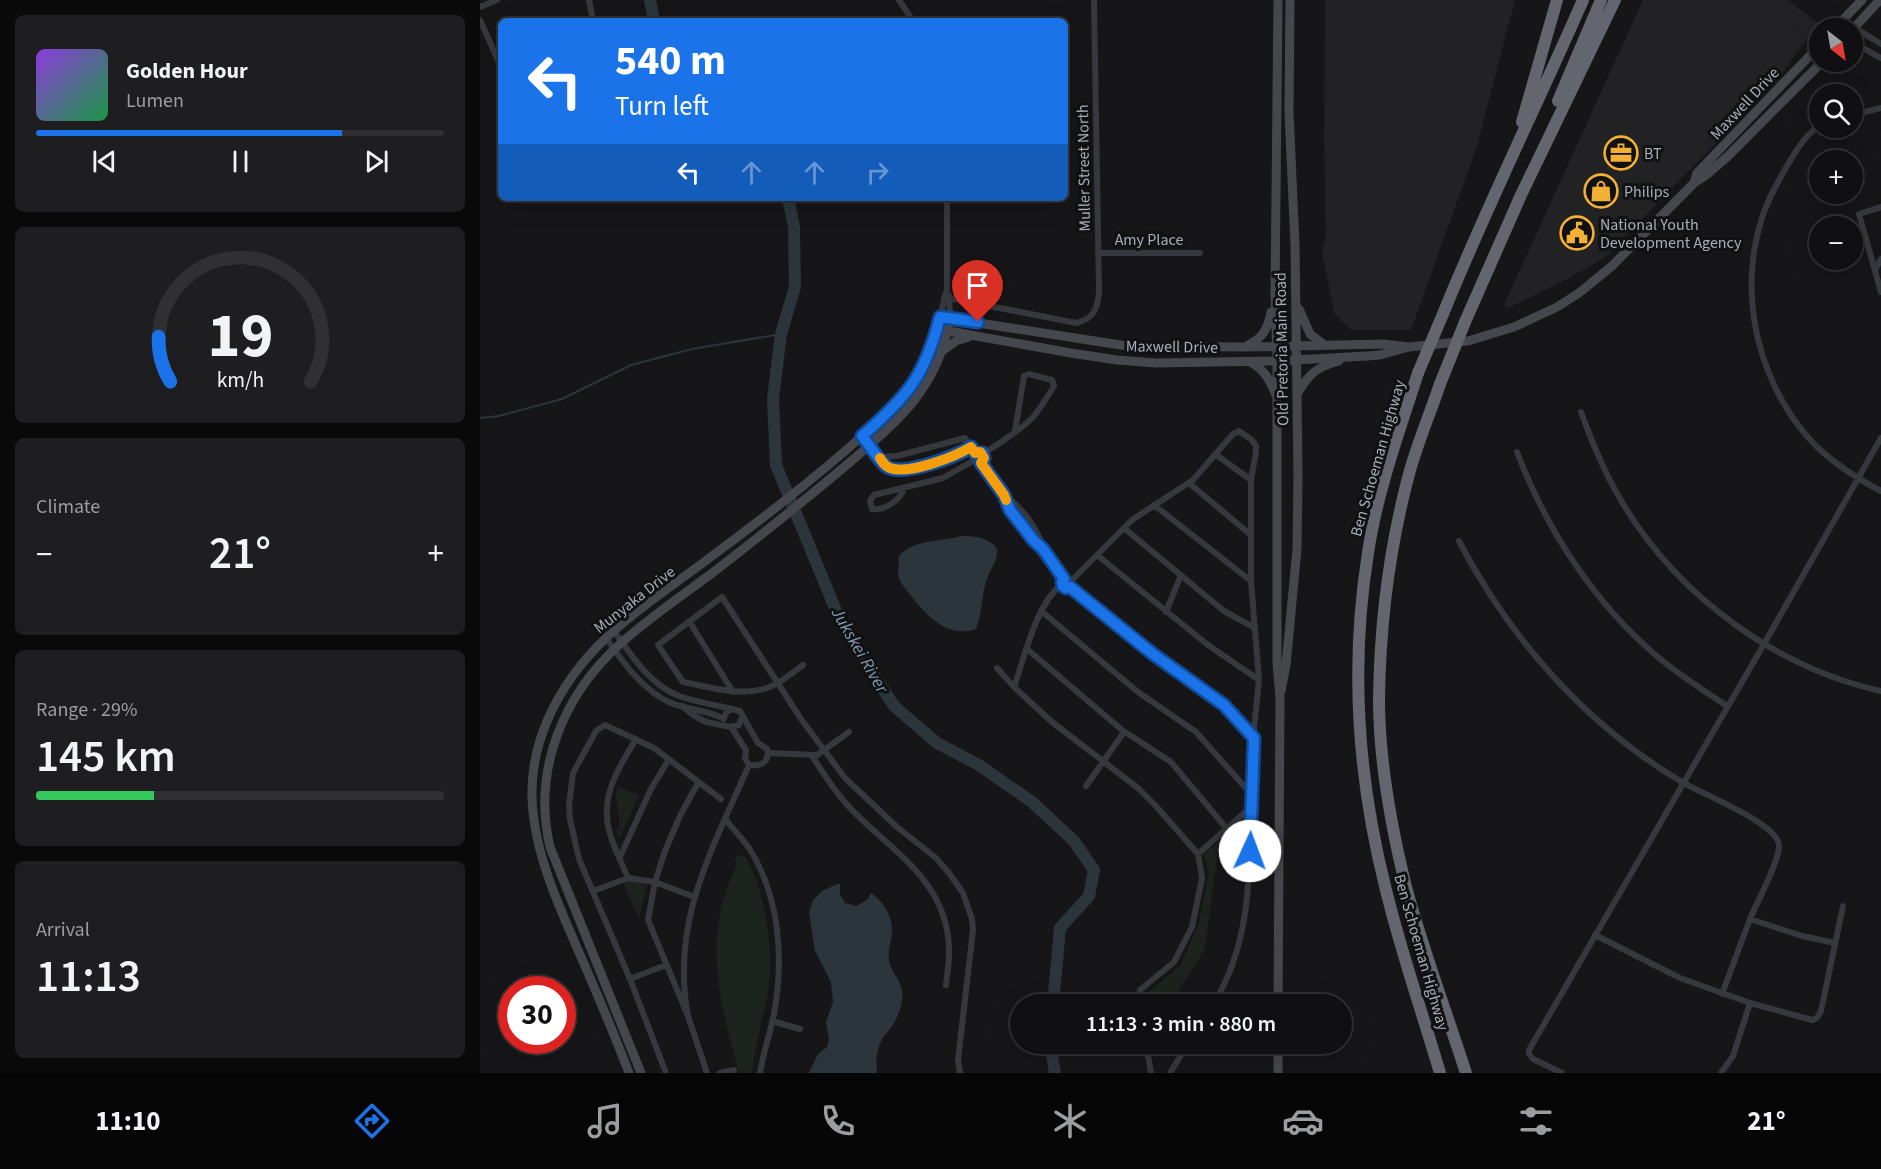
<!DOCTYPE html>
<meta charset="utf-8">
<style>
:root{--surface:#101012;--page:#1e1e20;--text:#f1f3f6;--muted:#9c9d9f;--line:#303032;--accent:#1a73e8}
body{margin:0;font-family:"Source Sans 3",sans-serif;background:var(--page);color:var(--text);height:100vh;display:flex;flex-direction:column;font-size:22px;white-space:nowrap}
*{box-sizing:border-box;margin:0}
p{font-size:20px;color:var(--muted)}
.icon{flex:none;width:33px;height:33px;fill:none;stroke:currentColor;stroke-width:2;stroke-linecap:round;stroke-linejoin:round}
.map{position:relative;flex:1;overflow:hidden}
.panel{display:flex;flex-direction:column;gap:15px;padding:15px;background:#09090a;width:480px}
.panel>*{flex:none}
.guide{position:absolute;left:18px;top:18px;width:570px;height:183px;border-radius:9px;box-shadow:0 6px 24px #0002,0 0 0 2px var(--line);background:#1a73e8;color:#fff;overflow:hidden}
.needle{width:39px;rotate:149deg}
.fabs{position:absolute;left:1329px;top:18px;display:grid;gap:12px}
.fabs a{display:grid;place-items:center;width:54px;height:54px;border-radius:50%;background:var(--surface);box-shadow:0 6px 24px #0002,0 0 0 2px var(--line);font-size:30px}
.speed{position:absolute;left:18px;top:976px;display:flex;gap:12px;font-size:30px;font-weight:700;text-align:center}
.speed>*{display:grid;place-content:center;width:78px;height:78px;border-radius:50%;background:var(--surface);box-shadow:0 6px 24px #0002,0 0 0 2px var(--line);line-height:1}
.speed .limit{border:9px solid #d22;background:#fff;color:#111}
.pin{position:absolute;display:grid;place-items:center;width:51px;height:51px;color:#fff;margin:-62px -26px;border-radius:50% 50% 50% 0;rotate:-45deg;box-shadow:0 0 6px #0007}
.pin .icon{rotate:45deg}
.me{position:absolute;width:66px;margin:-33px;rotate:2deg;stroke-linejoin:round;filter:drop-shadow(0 0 4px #0008)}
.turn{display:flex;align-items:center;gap:21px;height:126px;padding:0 18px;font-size:27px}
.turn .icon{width:78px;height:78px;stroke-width:2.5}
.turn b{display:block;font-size:42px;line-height:51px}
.lanes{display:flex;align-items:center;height:57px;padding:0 18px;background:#0003;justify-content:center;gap:30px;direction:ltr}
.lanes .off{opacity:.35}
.big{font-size:45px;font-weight:600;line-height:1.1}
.panel .tile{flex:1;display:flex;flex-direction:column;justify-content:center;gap:9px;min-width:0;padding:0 21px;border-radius:9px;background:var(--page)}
.panel .dial{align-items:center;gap:0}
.dial svg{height:156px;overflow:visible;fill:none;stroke:var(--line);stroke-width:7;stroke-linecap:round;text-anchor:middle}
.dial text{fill:var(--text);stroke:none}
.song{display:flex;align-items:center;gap:18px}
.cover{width:72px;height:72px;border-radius:9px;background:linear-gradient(135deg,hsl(270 70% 55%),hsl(140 70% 35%))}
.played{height:6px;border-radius:3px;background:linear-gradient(90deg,var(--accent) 75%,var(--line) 75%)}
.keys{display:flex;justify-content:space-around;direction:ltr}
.heat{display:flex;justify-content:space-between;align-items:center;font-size:33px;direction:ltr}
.charge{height:9px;border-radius:4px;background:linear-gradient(90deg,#34c759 29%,var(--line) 0)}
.trip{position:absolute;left:530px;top:994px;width:342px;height:60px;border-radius:30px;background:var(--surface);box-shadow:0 6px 24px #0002,0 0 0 2px var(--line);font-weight:600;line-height:60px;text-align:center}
.tab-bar{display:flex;height:96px;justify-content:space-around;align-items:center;background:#060607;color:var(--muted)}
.tab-bar .icon{width:42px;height:42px}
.tab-bar .on{color:var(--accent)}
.tab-bar b{font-size:27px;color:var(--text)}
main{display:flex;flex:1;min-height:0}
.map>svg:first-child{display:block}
.built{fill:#222225}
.green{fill:#1c231d}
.water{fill:#2c353c}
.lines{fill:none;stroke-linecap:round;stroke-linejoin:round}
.stream{stroke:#2c353c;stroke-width:2}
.river{stroke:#2c353c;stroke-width:12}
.minor{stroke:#37383d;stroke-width:6}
.secondary{stroke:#45474d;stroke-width:9}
.motorway{stroke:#63666e;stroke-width:12}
.motorway-bridge{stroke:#63666e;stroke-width:12}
.route-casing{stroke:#114b97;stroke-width:15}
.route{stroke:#1a73e8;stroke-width:10}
.slow{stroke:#f59e0b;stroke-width:10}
.labels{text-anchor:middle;stroke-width:6;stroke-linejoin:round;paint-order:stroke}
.street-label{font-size:16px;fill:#a8adb8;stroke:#111113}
.poi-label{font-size:16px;fill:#a8adb8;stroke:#111113;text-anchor:start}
.water-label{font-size:18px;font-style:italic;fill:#7f9bb3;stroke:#111113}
</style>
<main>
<section class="panel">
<div class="tile">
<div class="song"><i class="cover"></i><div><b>Golden Hour</b><p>Lumen</p></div></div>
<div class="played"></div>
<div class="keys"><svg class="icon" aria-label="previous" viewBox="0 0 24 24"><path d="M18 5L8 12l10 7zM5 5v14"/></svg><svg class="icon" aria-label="pause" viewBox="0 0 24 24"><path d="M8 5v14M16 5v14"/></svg><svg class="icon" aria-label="next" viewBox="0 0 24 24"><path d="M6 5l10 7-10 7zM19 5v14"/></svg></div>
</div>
<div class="tile dial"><svg viewBox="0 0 100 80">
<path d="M14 69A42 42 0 1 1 86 69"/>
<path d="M14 69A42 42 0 0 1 8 46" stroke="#1a73e8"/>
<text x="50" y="56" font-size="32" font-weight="700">19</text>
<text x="50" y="72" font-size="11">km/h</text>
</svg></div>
<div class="tile"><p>Climate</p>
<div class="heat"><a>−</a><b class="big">21°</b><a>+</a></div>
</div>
<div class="tile"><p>Range · 29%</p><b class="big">145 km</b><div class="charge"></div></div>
<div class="tile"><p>Arrival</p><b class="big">11:13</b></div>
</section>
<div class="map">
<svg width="1401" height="1073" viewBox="0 0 1401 1073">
<rect width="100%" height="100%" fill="#161618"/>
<path class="built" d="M845,0H1035L997,146L931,330H871L855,315L842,254L846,235L844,140Z
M1163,0H1308L1338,23L1297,81L1124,258L1087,279L1028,308L1024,305Z"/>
<path class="green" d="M138,787L159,795L139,839L136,830L140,828L136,795Z
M739,841L725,948L691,1005H668L666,994L700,966L719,923L729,873L724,854Z
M263,854C285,884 295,955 288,992C283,1019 275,1045 272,1073H259C244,1019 230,969 240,912C243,896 251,879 257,864L254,859Z
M149,880L167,884L159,919L143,883Z"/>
<path class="water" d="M481,536C495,536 507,537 517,548C518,559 513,565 508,576C501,592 503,612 496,629C463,641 439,606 421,583L418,576L419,556C434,539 461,542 481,536Z
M357,884H360V894L365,903L376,906L387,900L391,893C403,901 413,916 412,932C412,941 407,950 409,959C411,978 427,979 421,1006C413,1037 393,1033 397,1073H329L338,1054L347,1047L349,1038L346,1022L353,1002L351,982L335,951L329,913L333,900L342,891Z"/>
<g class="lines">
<path class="stream" d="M0,418L19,416L82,399L151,365L212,349L301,334"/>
<path class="river" d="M170,0L174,21
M308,198L314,227L315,287L301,334L293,399L296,465L362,625L414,706L457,743L499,765L552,802L594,841L614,870L609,896L580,928L573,1005
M570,1044L575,1073"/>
<path class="minor" d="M109,0L113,21
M419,0L433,21
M0,7L17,0
M0,20L21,67
M1361,23L1375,28L1401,44
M1372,42L1401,58
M1372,115L1401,108
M1340,125C1321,138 1310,161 1299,180C1250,264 1269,378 1337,447C1356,465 1378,479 1401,491
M1401,207L1379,214L1401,292
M618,253H720
M1395,270L1401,259
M469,295L470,318
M464,297L596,323C614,319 618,308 619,291L614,0
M460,317L467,289V198
M1101,412C1113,445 1126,477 1145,507C1201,598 1297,668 1401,691
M382,436C389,444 398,460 406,466C422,478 476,456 491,447
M1037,452C1067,531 1115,604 1179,658C1201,676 1224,691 1247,706
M503,454C519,443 539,432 553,417C561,408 568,396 574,386L572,380L549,374L544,376L535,431
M735,454L771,480
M399,457L417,456L485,438L495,453
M501,463L524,495L530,510L554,541L563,549L584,579
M709,483L771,535
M424,488C421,500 404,511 392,509L390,501L394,495L463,478L493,461
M525,496C541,506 559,530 563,549
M674,505L771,581
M644,528L744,611L775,628
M979,541C1030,639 1106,725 1202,782C1222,794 1297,823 1299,845C1300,860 1277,902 1271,917C1261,942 1252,968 1242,994
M617,555L728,645L779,680
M592,580L652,520L713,480L753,434L759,431L772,440L776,446V452L771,480V581L779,680L774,728L771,807L718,854
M590,587L674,655L744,705L774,738
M561,611L658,692L716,732L772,795
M686,612L701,575
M209,621L253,692
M134,631C151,655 170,685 199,696C216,702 235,705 253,709
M126,638C143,662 163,691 191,703C208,710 229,710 244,719
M547,649L642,730L691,762L747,829
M323,665C312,673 300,684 287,688C260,697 230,687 203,682L178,645L242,597L321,719L365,778L417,827L456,858L469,873L483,893L492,919L493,930L478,1060L480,1073
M517,668L534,687L572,722L658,788L675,805L718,854L722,878L712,927L694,962L660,990L661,1005
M534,687C545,656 556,604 582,584
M202,706L213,715L226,722L251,727L266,750L265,758L269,765C281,767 290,762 287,749L278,743L260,711L251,709L246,713L244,718
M251,727L259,725L262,717
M288,753L337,755L369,732
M332,756C346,777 359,798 377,815C418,855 467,884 469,948C470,960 467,973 466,985
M218,783L200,816L185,851L175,882L168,920L208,1016C190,921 233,848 269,765
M606,786L644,732
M245,819C253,829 262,838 269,848C300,897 304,958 294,1014C290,1034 283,1053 280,1073
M140,857L171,789L189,759
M148,878C142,863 133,847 129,830C120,796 139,767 156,739
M113,891L148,878L175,882L214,897
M1270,919L1322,936L1355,943
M1115,935L1200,978L1270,1003L1332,1020L1337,1018L1341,1011L1363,906
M150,979L186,965
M733,1005C771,943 769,878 771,807
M208,1016L227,1073
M292,1021L320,1029
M666,1044L671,1073
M186,1073L150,979L99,859L90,819L89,805L93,773L116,731L125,725L174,748L241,799
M240,1073L254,1070
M690,1073L708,1044
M1082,1073L1053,1059L1049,1054V1050L1284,644L1401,438
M1241,1073L1253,1056L1270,1003"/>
<path class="secondary" d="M798,0L795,295L797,361V663L800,697L798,1005
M1355,28L1382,0
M1372,30L1400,0
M1214,183L1217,173L1340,45
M819,309L830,334L843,344
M457,329L591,353L637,360L676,363L797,361L887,356L900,355L929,347L988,341L1034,327L1077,307L1099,293L1132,266L1214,183L1225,176L1247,157L1342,62
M768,345C783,338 788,328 791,312
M462,351L476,341L489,337
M770,362C784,369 790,380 796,395
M817,394C829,374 836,367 859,361
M801,691L806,665L817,549L818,474L815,244L809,113L810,0
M149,1073C133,1031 116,991 98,950C80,908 60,865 54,820C43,750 77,684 127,637C159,607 201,580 236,553C286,516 335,478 381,437C398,422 419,407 432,387C446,367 454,341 460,317L647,346L763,347L903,344L929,347
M161,1073L70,847C52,770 83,695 141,643C169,618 201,596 231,574C280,536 329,497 376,457C420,419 457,387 468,326
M798,1073V1044"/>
<path class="motorway" d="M1078,101L1121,0
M1042,122L1077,0
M963,314C1006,208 1057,105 1103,0
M985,322L1041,195L1135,0
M938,373C919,432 897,492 888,553C870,665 878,780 906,890C921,952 942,1012 960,1073
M960,384C950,414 937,444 929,474C910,545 900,625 899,699C899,758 912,830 926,887C943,950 966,1011 986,1073"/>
<path class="motorway-bridge" d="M938,373L963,314
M960,384L985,322"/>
</g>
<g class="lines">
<g class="route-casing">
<path id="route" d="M498,322L460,317C445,376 427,397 382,436C389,444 398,460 406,466C422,478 476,456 491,447L495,453H502L504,458L501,463L524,495L530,510L554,541L563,549L584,579L582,582L583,586L586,588L590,587L673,654L744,705L774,738L770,851"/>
</g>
<use href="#route" class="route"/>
<path class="slow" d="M400,458C403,463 405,466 410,468C429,475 474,457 491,447L495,453L500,452L504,458L501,463L524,495L526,500"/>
</g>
<defs>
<g id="office-ring" transform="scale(1.725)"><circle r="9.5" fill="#111113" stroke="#f2b134" stroke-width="1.5"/><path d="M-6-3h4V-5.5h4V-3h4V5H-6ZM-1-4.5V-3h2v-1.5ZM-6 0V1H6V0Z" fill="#f2b134"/></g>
<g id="shop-ring" transform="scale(1.725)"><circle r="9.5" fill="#111113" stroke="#f2b134" stroke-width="1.5"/><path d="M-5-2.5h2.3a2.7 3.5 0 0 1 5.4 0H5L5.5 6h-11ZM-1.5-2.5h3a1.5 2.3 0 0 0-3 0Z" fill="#f2b134"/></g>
<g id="civic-ring" transform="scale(1.725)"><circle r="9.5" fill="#111113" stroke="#f2b134" stroke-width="1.5"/><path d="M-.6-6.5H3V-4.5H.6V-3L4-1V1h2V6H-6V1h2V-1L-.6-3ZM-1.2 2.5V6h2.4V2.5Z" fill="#f2b134"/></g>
</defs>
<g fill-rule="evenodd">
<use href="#office-ring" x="1141" y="153"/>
<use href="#shop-ring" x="1121" y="191"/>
<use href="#civic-ring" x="1097" y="233"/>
</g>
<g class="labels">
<g class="street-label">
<text transform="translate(1264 103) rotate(-47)" y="6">Maxwell Drive</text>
<text transform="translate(603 168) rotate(-91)" y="6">Muller Street North</text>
<text x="669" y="245">Amy Place</text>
<text transform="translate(692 346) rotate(1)" y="6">Maxwell Drive</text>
<text transform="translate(801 349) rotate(-91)" y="6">Old Pretoria Main Road</text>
<text transform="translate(897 458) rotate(-74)" y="6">Ben Schoeman Highway</text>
<text transform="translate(154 599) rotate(-38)" y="6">Munyaka Drive</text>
<text transform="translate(942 952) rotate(74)" y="6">Ben Schoeman Highway</text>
</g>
<g class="poi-label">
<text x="1164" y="159">BT</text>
<text x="1144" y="197">Philips</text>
<text x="1120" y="230">National Youth<tspan x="1120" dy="18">Development Agency</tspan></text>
</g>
<g class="water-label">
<text transform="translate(380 650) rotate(60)" y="6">Jukskei River</text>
</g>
</g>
</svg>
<div class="fabs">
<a><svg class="needle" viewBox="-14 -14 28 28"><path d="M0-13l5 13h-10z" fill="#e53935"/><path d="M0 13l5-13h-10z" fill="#9c9d9f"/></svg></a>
<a><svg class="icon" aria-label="search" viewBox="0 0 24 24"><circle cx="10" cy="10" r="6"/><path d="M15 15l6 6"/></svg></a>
<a>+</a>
<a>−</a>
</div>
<div class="speed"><div class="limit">30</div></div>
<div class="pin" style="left:498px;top:322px;background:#d93025"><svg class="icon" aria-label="arrive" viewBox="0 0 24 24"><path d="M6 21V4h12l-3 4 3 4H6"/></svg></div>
<svg class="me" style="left:770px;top:851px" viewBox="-20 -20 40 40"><circle r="19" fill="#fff"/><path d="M0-13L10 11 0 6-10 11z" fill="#1a73e8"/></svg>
<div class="trip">11:13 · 3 min · 880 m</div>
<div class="guide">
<div class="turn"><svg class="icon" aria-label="left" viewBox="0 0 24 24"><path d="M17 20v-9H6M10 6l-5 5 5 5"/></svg><div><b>540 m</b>Turn left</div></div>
<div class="lanes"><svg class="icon" aria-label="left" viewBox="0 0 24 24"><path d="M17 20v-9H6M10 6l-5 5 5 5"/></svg><svg class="icon off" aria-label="ahead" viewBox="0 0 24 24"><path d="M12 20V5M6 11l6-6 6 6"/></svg><svg class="icon off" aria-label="ahead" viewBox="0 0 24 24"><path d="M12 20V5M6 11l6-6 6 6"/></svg><svg class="icon off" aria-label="right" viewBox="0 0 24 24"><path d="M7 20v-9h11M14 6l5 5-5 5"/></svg></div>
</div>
</div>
</main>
<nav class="tab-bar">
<b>11:10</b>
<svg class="icon on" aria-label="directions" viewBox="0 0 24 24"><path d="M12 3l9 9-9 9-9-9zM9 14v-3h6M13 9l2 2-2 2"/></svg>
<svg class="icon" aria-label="music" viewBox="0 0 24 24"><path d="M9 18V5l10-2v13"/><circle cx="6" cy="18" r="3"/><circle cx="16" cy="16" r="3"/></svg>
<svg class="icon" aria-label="phone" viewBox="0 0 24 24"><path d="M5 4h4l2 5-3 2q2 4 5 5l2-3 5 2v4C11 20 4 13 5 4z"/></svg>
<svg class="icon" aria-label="climate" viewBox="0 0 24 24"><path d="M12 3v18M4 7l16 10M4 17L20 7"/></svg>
<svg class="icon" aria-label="car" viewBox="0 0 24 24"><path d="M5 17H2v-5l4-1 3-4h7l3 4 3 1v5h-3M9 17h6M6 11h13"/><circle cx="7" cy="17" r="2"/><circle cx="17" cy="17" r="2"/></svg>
<svg class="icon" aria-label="filters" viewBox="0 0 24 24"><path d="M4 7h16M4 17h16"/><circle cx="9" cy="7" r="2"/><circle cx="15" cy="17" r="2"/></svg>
<b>21°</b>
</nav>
